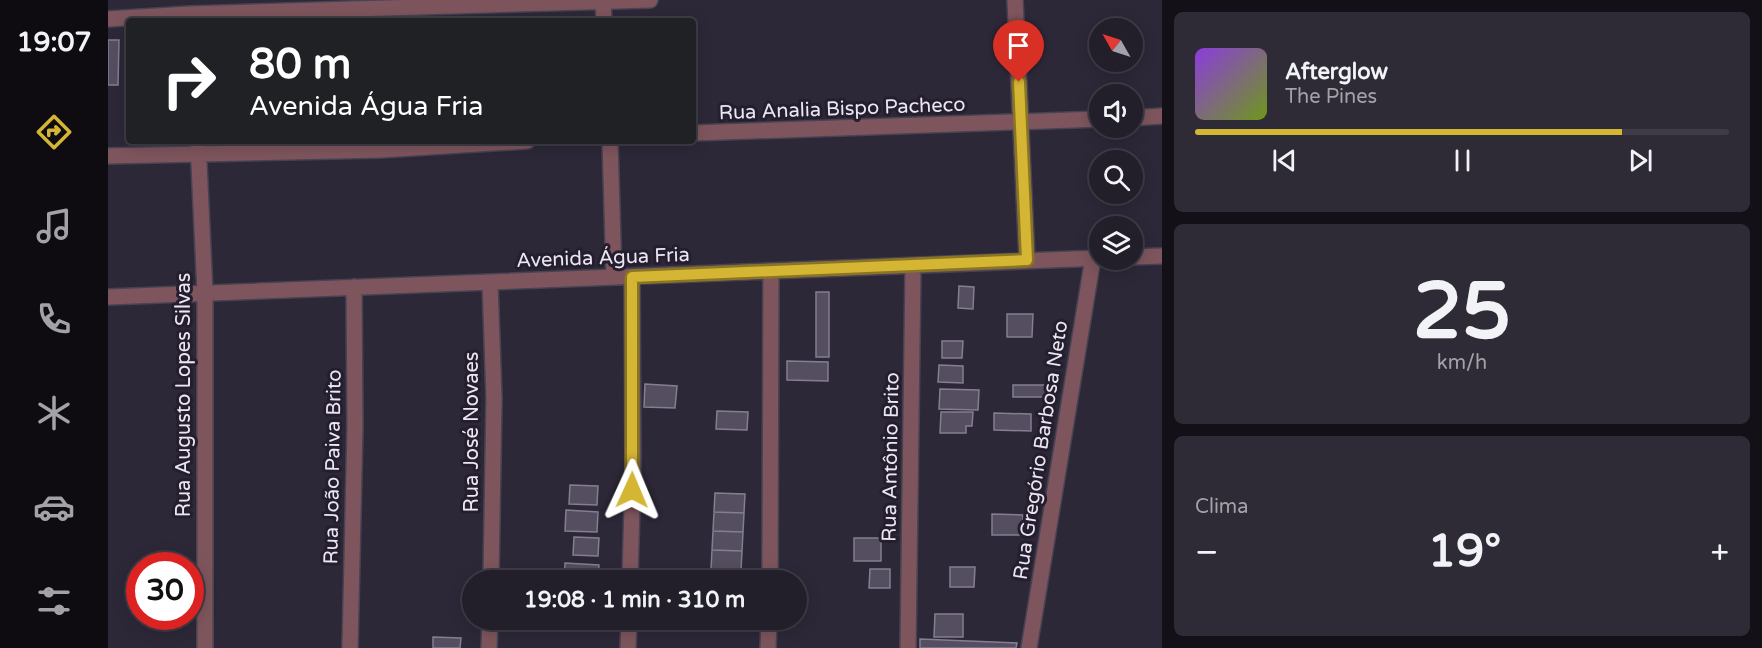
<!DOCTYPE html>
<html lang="pt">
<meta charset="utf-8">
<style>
:root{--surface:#221e2a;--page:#2e2b36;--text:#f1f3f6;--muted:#a2a2a8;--line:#3f3c47;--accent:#d5b534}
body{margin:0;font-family:"Varela Round",sans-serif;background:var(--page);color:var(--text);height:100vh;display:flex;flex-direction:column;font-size:22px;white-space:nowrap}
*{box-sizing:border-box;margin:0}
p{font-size:20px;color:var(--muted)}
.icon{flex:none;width:33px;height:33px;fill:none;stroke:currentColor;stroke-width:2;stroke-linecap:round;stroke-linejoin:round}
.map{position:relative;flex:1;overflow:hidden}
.drawer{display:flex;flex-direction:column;gap:12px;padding:12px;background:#131017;width:600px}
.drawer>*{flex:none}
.top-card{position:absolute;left:18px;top:18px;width:570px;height:126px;border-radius:6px;box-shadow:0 3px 15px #0003,0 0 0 2px var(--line);background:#202124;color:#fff;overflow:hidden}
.needle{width:39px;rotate:309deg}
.buttons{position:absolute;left:981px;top:18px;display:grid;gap:12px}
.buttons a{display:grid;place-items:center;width:54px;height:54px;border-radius:50%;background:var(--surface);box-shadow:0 3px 15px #0003,0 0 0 2px var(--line);font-size:30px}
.speed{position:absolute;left:18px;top:552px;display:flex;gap:12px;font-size:30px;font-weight:700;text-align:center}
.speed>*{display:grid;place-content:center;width:78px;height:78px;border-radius:50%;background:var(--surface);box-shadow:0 3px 15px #0003,0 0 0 2px var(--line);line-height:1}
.speed .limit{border:9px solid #d22;background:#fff;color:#111}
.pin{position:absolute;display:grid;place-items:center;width:51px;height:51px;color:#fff;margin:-62px -26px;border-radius:50% 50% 50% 0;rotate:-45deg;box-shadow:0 0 6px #0007}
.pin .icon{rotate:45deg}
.me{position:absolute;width:66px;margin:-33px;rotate:1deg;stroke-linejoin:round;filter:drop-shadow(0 0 4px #0008)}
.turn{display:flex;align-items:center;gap:21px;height:126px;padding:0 24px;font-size:27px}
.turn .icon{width:78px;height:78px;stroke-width:2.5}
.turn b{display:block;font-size:42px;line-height:51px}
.big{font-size:45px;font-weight:800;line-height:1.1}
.drawer .tile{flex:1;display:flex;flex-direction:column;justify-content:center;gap:9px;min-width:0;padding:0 21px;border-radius:9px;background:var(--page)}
.drawer .dial{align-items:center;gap:0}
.dial b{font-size:78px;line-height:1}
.song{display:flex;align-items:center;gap:18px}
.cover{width:72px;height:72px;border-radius:9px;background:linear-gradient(135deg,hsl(270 70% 55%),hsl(80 70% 35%))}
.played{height:6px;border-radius:3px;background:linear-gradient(90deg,var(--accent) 80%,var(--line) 80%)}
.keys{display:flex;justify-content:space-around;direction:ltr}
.heat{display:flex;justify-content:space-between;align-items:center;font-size:33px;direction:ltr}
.trip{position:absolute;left:354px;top:570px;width:345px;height:60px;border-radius:30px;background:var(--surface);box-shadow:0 3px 15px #0003,0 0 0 2px var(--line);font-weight:800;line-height:60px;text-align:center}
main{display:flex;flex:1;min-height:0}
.menu{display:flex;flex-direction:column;width:108px;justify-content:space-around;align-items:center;background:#0e0c11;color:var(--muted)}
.menu .icon{width:42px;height:42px}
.menu .current{color:var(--accent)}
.menu b{font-size:27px;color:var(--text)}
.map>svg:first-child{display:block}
.building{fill:#544e60;stroke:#847e91;stroke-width:1.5}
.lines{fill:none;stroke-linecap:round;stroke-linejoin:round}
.minor-casing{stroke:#474352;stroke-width:18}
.minor{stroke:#7e555d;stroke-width:15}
.route-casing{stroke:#8a7622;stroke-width:15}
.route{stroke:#d5b534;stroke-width:10}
.labels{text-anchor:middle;stroke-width:6;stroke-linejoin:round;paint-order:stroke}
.street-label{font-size:20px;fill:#eae7f2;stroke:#241e2e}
</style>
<main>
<nav class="menu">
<b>19:07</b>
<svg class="icon current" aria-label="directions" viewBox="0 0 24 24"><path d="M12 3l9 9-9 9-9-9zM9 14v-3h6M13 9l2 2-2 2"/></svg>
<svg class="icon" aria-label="music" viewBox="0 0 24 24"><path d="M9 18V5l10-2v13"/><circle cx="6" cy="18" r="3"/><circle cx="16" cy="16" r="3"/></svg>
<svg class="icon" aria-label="phone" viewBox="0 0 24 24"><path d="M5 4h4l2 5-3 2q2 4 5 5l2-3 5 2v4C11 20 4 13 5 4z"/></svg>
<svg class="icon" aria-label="climate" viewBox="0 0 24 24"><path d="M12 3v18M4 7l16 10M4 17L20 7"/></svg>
<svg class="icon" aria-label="car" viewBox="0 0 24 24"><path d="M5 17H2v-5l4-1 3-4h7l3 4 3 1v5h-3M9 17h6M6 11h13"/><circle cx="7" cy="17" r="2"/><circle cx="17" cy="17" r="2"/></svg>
<svg class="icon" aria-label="filters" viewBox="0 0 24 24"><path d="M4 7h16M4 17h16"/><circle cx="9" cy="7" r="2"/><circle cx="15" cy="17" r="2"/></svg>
</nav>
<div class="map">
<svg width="1054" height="648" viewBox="0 0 1054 648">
<rect width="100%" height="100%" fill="#2d2838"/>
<path class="building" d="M0,40H11L10,85H0Z
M851,286L866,287L865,309L850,308Z
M708,292H721V357H708Z
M899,314H925L924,337H899Z
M834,341H855L854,358H834Z
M679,361L720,362V381L679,380Z
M831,365L855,366V383L830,382Z
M537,384L569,386L567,408L536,407Z
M905,385H938V397H905Z
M832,389L871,390L870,410L831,409Z
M609,411L640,412L639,430L608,429Z
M833,412H865L864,426H858V433H832Z
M886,413L923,414V431L886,430Z
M462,485L490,486L489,505L461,504Z
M607,493L637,494L636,513L606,512Z
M458,510L490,512L489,532L457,531Z
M606,512L636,513L635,532L605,531Z
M884,514L915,515L914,535H884Z
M605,531L635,532L634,551L604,550Z
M466,537L491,538L490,556L465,555Z
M746,538H773V561H746Z
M604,550L634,551L633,570L603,569Z
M457,563L491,565L490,580H456Z
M842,567H867L866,587H842Z
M603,569L633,570L632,580H603Z
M762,569H782V588H761Z
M827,614H855V637H826Z
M325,637L353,638L352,648H325Z
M812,639L909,643L908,648H812Z"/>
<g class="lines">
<g class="minor-casing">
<path id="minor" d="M495,0L496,21
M907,0L919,260
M0,19L81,14L542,0
M1024,118L1054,116
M585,133L992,119
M90,141L97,293V648
M502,141L506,277
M0,156L272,150L419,141
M1024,257L1054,256
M382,283L386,398L383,580
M0,297L992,258
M522,580L525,468L524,277
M662,580L663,272
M242,648L247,426L246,287
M381,648L382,620
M520,648L521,620
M660,648L661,620
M800,648L805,267
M921,648L985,258"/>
</g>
<use href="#minor" class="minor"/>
</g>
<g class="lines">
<g class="route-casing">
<path id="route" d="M524,490V277L919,260L911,82"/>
</g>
<use href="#route" class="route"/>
</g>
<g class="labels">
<g class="street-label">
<text transform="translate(734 108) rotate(-2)" y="7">Rua Analia Bispo Pacheco</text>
<text transform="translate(495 257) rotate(-2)" y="7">Avenida Água Fria</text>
<text transform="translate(75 395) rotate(-90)" y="7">Rua Augusto Lopes Silvas</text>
<text transform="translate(363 432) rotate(-90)" y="7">Rua José Novaes</text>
<text transform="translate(932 450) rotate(-81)" y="7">Rua Gregório Barbosa Neto</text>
<text transform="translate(782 457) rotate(-89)" y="7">Rua Antônio Brito</text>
<text transform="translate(224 467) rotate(-89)" y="7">Rua João Paiva Brito</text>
</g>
</g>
</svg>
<div class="buttons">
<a><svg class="needle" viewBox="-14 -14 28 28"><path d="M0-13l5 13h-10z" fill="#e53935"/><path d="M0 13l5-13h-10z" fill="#a2a2a8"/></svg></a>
<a><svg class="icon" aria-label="sound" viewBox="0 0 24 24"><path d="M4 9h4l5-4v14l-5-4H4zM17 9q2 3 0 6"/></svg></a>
<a><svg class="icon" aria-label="search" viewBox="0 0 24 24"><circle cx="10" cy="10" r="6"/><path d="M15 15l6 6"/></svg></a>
<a><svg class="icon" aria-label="layers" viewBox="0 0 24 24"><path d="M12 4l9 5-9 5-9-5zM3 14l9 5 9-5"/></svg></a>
</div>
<div class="speed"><div class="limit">30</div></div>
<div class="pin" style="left:911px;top:82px;background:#d93025"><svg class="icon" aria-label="arrive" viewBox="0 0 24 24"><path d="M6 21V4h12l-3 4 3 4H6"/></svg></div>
<svg class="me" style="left:524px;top:490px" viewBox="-20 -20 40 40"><path d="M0-17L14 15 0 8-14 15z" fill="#d5b534" stroke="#fff" stroke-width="4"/></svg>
<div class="trip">19:08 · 1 min · 310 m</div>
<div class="top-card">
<div class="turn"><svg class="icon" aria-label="right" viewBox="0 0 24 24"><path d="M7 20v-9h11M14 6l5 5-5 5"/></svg><div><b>80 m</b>Avenida Água Fria</div></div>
</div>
</div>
<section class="drawer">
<div class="tile">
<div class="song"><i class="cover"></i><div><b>Afterglow</b><p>The Pines</p></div></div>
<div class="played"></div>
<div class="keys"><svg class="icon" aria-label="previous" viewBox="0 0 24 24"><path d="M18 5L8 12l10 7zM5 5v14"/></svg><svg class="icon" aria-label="pause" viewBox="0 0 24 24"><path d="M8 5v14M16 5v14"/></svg><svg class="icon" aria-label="next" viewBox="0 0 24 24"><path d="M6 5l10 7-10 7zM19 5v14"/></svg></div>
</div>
<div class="tile dial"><b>25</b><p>km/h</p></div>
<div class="tile"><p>Clima</p>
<div class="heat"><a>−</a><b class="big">19°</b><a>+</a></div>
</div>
</section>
</main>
